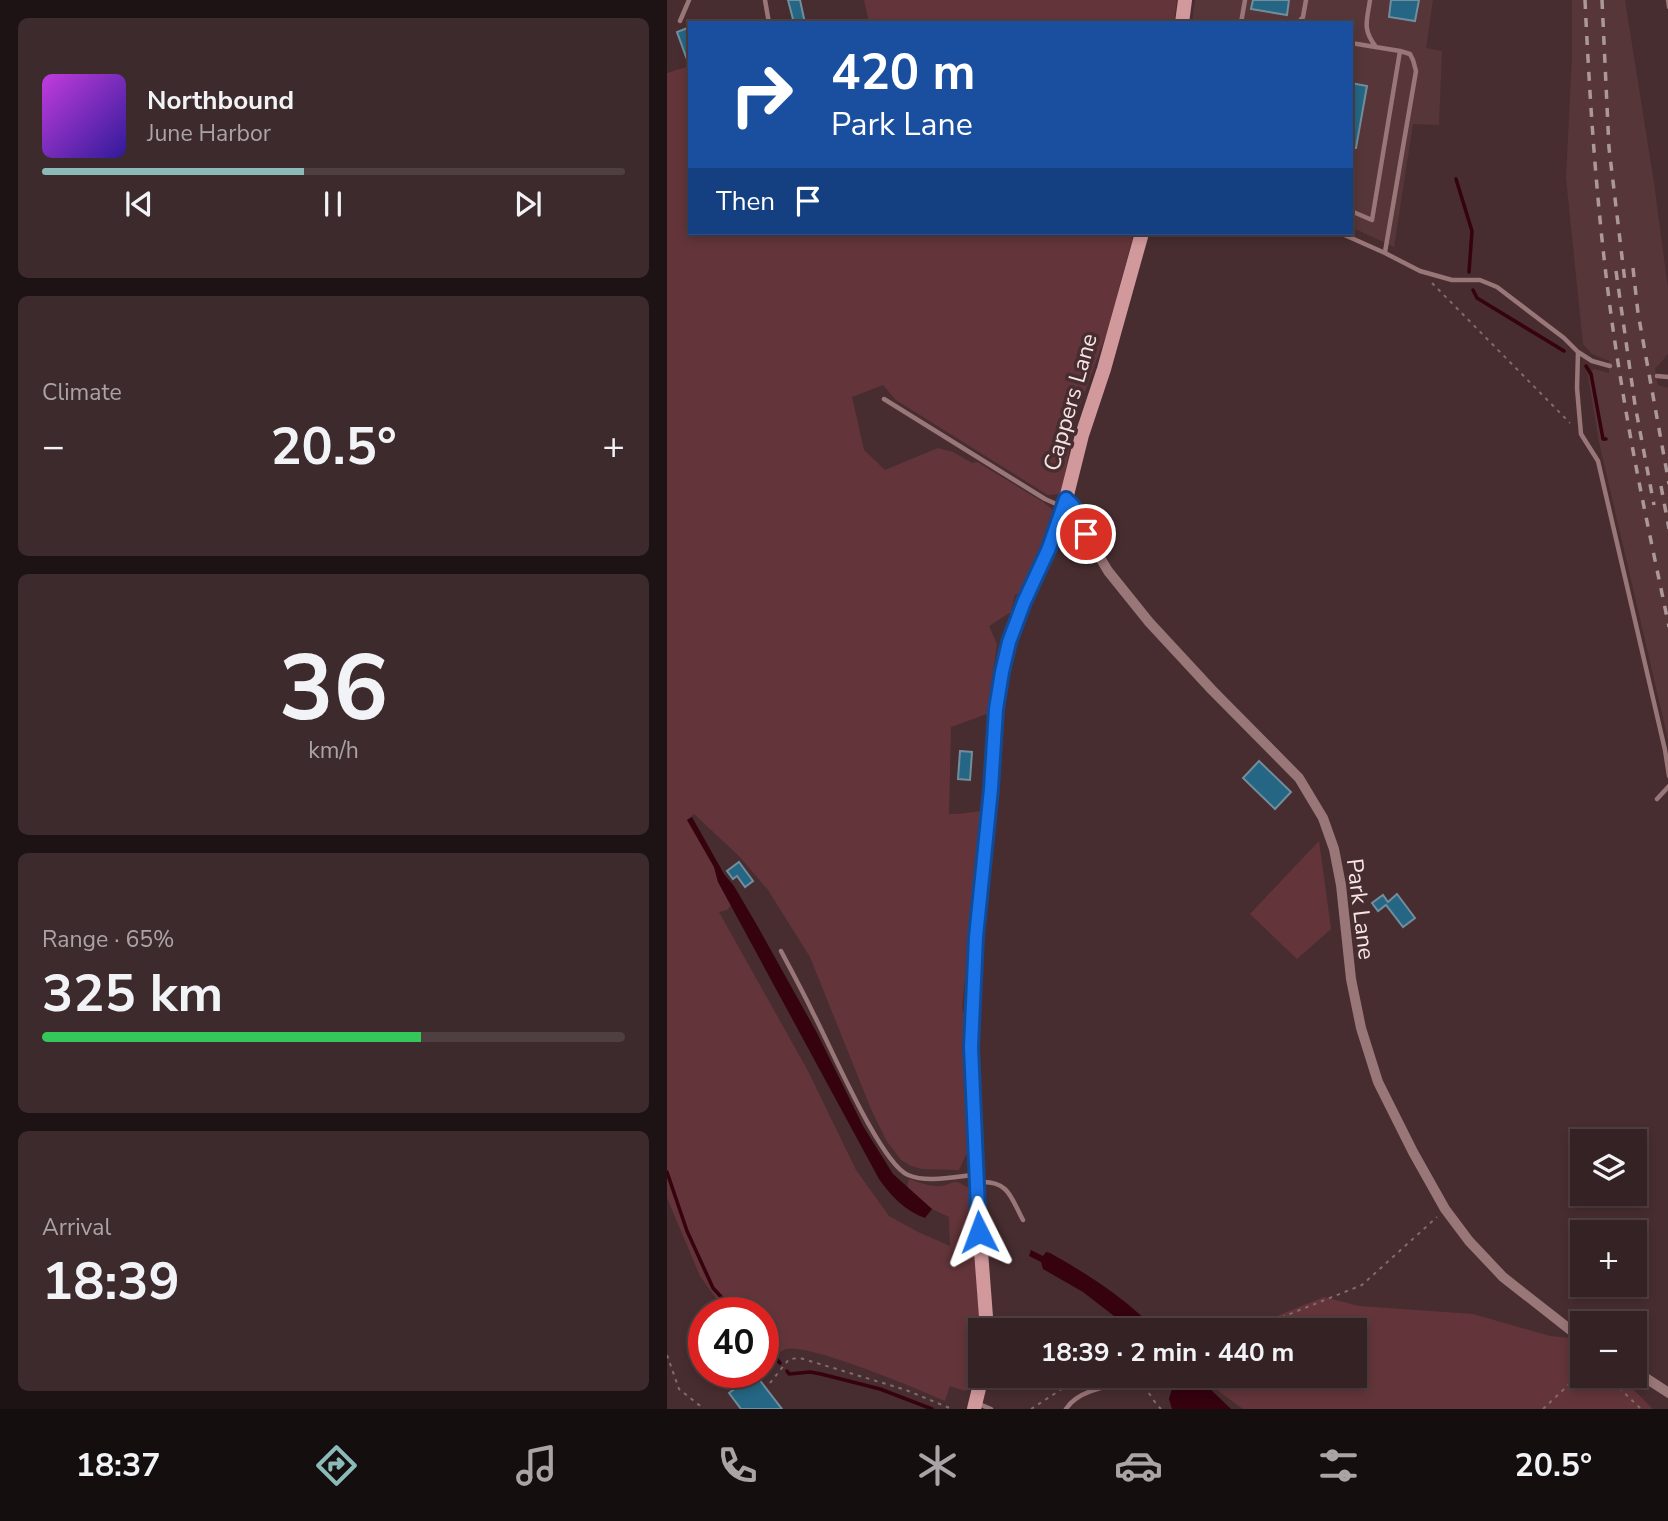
<!DOCTYPE html>
<meta charset="utf-8">
<style>
:root{--surface:#352224;--page:#3d2a2c;--text:#f1f3f6;--muted:#aaa4a6;--line:#4f3f41;--accent:#8bbbb9}
body{margin:0;font-family:"Nunito Sans",sans-serif;background:var(--page);color:var(--text);height:100vh;display:flex;flex-direction:column;font-size:26px;white-space:nowrap}
*{box-sizing:border-box;margin:0}
p{font-size:23px;color:var(--muted)}
.icon{flex:none;width:38px;height:38px;fill:none;stroke:currentColor;stroke-width:2;stroke-linecap:round;stroke-linejoin:round}
.map{position:relative;flex:1;overflow:hidden}
.sheet{display:flex;flex-direction:column;gap:18px;padding:18px;background:#1d1314;width:667px}
.sheet>*{flex:none}
.banner{position:absolute;left:21px;top:21px;width:665px;height:214px;border-radius:0px;box-shadow:0 4px 10px #0003,0 0 0 2px var(--line);background:#1a4fa0;color:#fff;overflow:hidden}
.buttons{position:absolute;left:903px;top:1129px;display:grid;gap:14px}
.buttons a{display:grid;place-items:center;width:77px;height:77px;border-radius:0px;background:var(--surface);box-shadow:0 4px 10px #0003,0 0 0 2px var(--line);font-size:35px}
.speed{position:absolute;left:21px;top:1297px;display:flex;gap:14px;font-size:35px;font-weight:700;text-align:center}
.speed>*{display:grid;place-content:center;width:91px;height:91px;border-radius:50%;background:var(--surface);box-shadow:0 4px 10px #0003,0 0 0 2px var(--line);line-height:1}
.speed .limit{border:10px solid #d22;background:#fff;color:#111}
.pin{position:absolute;display:grid;place-items:center;width:60px;height:60px;color:#fff;margin:-30px;border:4px solid #fff;border-radius:50%;box-shadow:0 2px 7px #0007}
.me{position:absolute;width:77px;margin:-38px;rotate:357deg;stroke-linejoin:round;filter:drop-shadow(0 0 5px #0008)}
.turn{display:flex;align-items:center;gap:24px;height:147px;padding:0 28px;font-size:32px}
.turn .icon{width:91px;height:91px;stroke-width:2.5}
.turn b{display:block;font-size:49px;line-height:60px}
.then{display:flex;align-items:center;height:66px;padding:0 28px;background:#0003;gap:14px;font-size:26px}
.big{font-size:52px;font-weight:700;line-height:1.1}
.sheet .tile{flex:1;display:flex;flex-direction:column;justify-content:center;gap:10px;min-width:0;padding:0 24px;border-radius:10px;background:var(--page)}
.sheet .dial{align-items:center;gap:0}
.dial b{font-size:91px;line-height:1}
.song{display:flex;align-items:center;gap:21px}
.cover{width:84px;height:84px;border-radius:10px;background:linear-gradient(135deg,hsl(290 70% 55%),hsl(250 70% 35%))}
.played{height:7px;border-radius:4px;background:linear-gradient(90deg,var(--accent) 45%,var(--line) 45%)}
.keys{display:flex;justify-content:space-around;direction:ltr}
.heat{display:flex;justify-content:space-between;align-items:center;font-size:38px;direction:ltr}
.charge{height:10px;border-radius:5px;background:linear-gradient(90deg,#34c759 65%,var(--line) 0)}
.trip{position:absolute;left:301px;top:1318px;width:399px;height:70px;border-radius:0px;background:var(--surface);box-shadow:0 4px 10px #0003,0 0 0 2px var(--line);font-weight:700;line-height:70px;text-align:center}
.tab-bar{display:flex;height:112px;justify-content:space-around;align-items:center;background:#150e0e;color:var(--muted)}
.tab-bar .icon{width:49px;height:49px}
.tab-bar .active{color:var(--accent)}
.tab-bar b{font-size:32px;color:var(--text)}
main{display:flex;flex:1;min-height:0}
.map>svg:first-child{display:block}
.built{fill:#563639}
.green{fill:#63353a}
.water{fill:#35020e}
.lines{fill:none;stroke-linecap:round;stroke-linejoin:round}
.stream{stroke:#35020e;stroke-width:3.5}
.building{fill:#246683;stroke:#728d9b;stroke-width:2}
.path{stroke:#826b6d;stroke-width:2;stroke-dasharray:3.5 5;stroke-linecap:butt}
.lane{stroke:#997678;stroke-width:4.5}
.street{stroke:#997678;stroke-width:10}
.secondary{stroke:#d2999d;stroke-width:14}
.rail{stroke:#ac9899;stroke-width:3.5;stroke-dasharray:9 9;stroke-linecap:butt}
.route-casing{stroke:#114b97;stroke-width:18}
.route{stroke:#1a73e8;stroke-width:12}
.labels{text-anchor:middle;stroke-width:7;stroke-linejoin:round;paint-order:stroke}
.street-label{font-size:23px;fill:#f6e5e6;stroke:#472d30}
</style>
<main>
<section class="sheet">
<div class="tile">
<div class="song"><i class="cover"></i><div><b>Northbound</b><p>June Harbor</p></div></div>
<div class="played"></div>
<div class="keys"><svg class="icon" aria-label="previous" viewBox="0 0 24 24"><path d="M18 5L8 12l10 7zM5 5v14"/></svg><svg class="icon" aria-label="pause" viewBox="0 0 24 24"><path d="M8 5v14M16 5v14"/></svg><svg class="icon" aria-label="next" viewBox="0 0 24 24"><path d="M6 5l10 7-10 7zM19 5v14"/></svg></div>
</div>
<div class="tile"><p>Climate</p>
<div class="heat"><a>−</a><b class="big">20.5°</b><a>+</a></div>
</div>
<div class="tile dial"><b>36</b><p>km/h</p></div>
<div class="tile"><p>Range · 65%</p><b class="big">325 km</b><div class="charge"></div></div>
<div class="tile"><p>Arrival</p><b class="big">18:39</b></div>
</section>
<div class="map">
<svg width="1002" height="1409" viewBox="0 0 1002 1409">
<rect width="100%" height="100%" fill="#472d30"/>
<path class="built" d="M528,0H766L759,48L775,51L772,125L746,124L727,247L684,227V23H525Z
M905,0H958L987,183L1002,296L1001,354L988,369L991,385L1002,388L1001,739L932,442L921,376L927,369L942,373V361L925,354L916,344L899,178L905,57Z"/>
<path class="green" d="M197,0H510L507,23H202Z
M23,66V233H467L440,332L409,416L394,494L381,495L229,400L216,385L185,397L197,450L218,470L271,448L286,452L305,463L310,462L376,502L386,510L372,555L354,593L348,595L344,612L322,626L330,644L320,714L284,727L282,814H291L314,811L295,1009L300,1020V1153L292,1170L255,1169L244,1166L234,1160L219,1140L204,1109L143,957L101,890L72,856L27,814L20,820L47,867L51,882L64,905L60,910L52,912L141,1071L189,1170L222,1216L251,1232L283,1246L282,1217L265,1209L240,1188L242,1179C251,1182 263,1187 273,1186C289,1184 284,1177 302,1188L305,1206L313,1330V1342L306,1386L298,1391L283,1386L278,1401C251,1389 142,1343 119,1349C113,1351 106,1358 100,1361L96,1356V1312H59L33,1276L0,1198V73Z
M652,841L664,929L630,959L583,914Z
M657,1297L692,1306L806,1314L883,1336L903,1338L915,1344V1376H953L986,1409H576L554,1393L537,1376H688V1330H575Z"/>
<path class="water" d="M25,817L57,874L67,886L91,927L150,1033L196,1126L226,1174L265,1209L258,1218C238,1211 224,1196 212,1179L51,882L47,867L20,820Z
M364,1250L376,1256L379,1252L383,1253C422,1275 458,1298 489,1330H465L416,1292L376,1269L374,1262L362,1256Z
M505,1376H529L533,1379L540,1381L542,1388L564,1409H505L502,1399L506,1385Z"/>
<g class="lines">
<path class="stream" d="M789,179L805,231L802,272
M806,290L810,298L897,351
M919,366L924,374L936,439H939
M0,1172L20,1231L46,1288L68,1312
M96,1344L113,1363
M120,1371L122,1374L143,1372L154,1374L213,1389L265,1409"/>
</g>
<path class="building" d="M121,0H133L138,23H127Z
M586,0H622L620,15L584,9Z
M724,0H752L748,21L722,17Z
M23,27V64L22,65L10,32Z
M684,83L700,86L689,148H684Z
M293,751L305,752L303,780L291,779Z
M592,761L624,792L608,809L576,778Z
M72,862L86,881L78,887L70,876L66,879L60,871Z
M730,894L748,918L736,927L719,905L711,911L705,903L716,895L721,902Z
M88,1374L115,1409H74L62,1393Z"/>
<g class="lines">
<path class="path" d="M765,283L903,423
M583,1330L695,1285L770,1217
M0,1355L12,1389L37,1409
M940,1376L974,1409
M103,1383L122,1359L133,1358L239,1390L285,1409
M477,1386L490,1405L494,1409
M364,1409L398,1387L432,1376
M876,1409L915,1372"/>
<path class="lane" d="M98,0L102,23
M703,0C700,21 695,29 709,47
M1001,0L1002,7
M13,21L22,0
M574,23L578,0
M631,23L636,17L639,0
M684,43L733,51L743,54L746,60L749,71L718,252
M684,211L705,220L733,51
M673,233L718,253L753,271L785,280H813L830,287L897,338L911,352L925,361L943,366
M911,352L910,388L914,434L931,461L998,750L1002,776
M990,376L1002,377
M217,399L378,499L396,507
M990,799L1002,786
M114,951C125,972 136,992 146,1013C163,1045 213,1163 241,1175C260,1183 286,1177 306,1175
M314,1182C342,1181 344,1198 356,1220
M312,1404L324,1409
M399,1409C412,1388 450,1385 473,1379"/>
<path class="street" d="M399,499L406,506L419,534L441,571L482,622L545,690L632,778L656,818L667,849L674,885L684,979L694,1028L711,1082L746,1152L778,1209L802,1241L836,1277L915,1339
M968,1371L1002,1393"/>
<path class="secondary" d="M515,23L518,0
M320,1330L311,1212L304,1047L309,937L324,789L329,709L335,672L342,642L357,602L382,548L397,507L415,435L437,369L475,233
M307,1409L315,1376"/>
<path class="rail" d="M918,0C924,128 933,255 954,381C967,464 985,545 1002,627
M935,0L942,148L958,282
M966,268L971,313L1002,484
M949,271L968,405L987,505
M994,486L1002,529"/>
</g>
<g class="lines">
<g class="route-casing">
<path id="route" d="M312,1232L304,1047L309,937L324,789L329,709L335,672L342,642L357,602L382,548L399,499L406,506L419,534"/>
</g>
<use href="#route" class="route"/>
</g>
<g class="labels">
<g class="street-label">
<text transform="translate(403 402) rotate(-74)" y="8">Cappers Lane</text>
<text transform="translate(694 909) rotate(83)" y="8">Park Lane</text>
</g>
</g>
</svg>
<div class="buttons">
<a><svg class="icon" aria-label="layers" viewBox="0 0 24 24"><path d="M12 4l9 5-9 5-9-5zM3 14l9 5 9-5"/></svg></a>
<a>+</a>
<a>−</a>
</div>
<div class="speed"><div class="limit">40</div></div>
<div class="pin" style="left:419px;top:534px;background:#d93025"><svg class="icon" aria-label="arrive" viewBox="0 0 24 24"><path d="M6 21V4h12l-3 4 3 4H6"/></svg></div>
<svg class="me" style="left:312px;top:1232px" viewBox="-20 -20 40 40"><path d="M0-17L14 15 0 8-14 15z" fill="#1a73e8" stroke="#fff" stroke-width="4"/></svg>
<div class="trip">18:39 · 2 min · 440 m</div>
<div class="banner">
<div class="turn"><svg class="icon" aria-label="right" viewBox="0 0 24 24"><path d="M7 20v-9h11M14 6l5 5-5 5"/></svg><div><b>420 m</b>Park Lane</div></div>
<div class="then">Then<svg class="icon" aria-label="arrive" viewBox="0 0 24 24"><path d="M6 21V4h12l-3 4 3 4H6"/></svg></div>
</div>
</div>
</main>
<nav class="tab-bar">
<b>18:37</b>
<svg class="icon active" aria-label="directions" viewBox="0 0 24 24"><path d="M12 3l9 9-9 9-9-9zM9 14v-3h6M13 9l2 2-2 2"/></svg>
<svg class="icon" aria-label="music" viewBox="0 0 24 24"><path d="M9 18V5l10-2v13"/><circle cx="6" cy="18" r="3"/><circle cx="16" cy="16" r="3"/></svg>
<svg class="icon" aria-label="phone" viewBox="0 0 24 24"><path d="M5 4h4l2 5-3 2q2 4 5 5l2-3 5 2v4C11 20 4 13 5 4z"/></svg>
<svg class="icon" aria-label="climate" viewBox="0 0 24 24"><path d="M12 3v18M4 7l16 10M4 17L20 7"/></svg>
<svg class="icon" aria-label="car" viewBox="0 0 24 24"><path d="M5 17H2v-5l4-1 3-4h7l3 4 3 1v5h-3M9 17h6M6 11h13"/><circle cx="7" cy="17" r="2"/><circle cx="17" cy="17" r="2"/></svg>
<svg class="icon" aria-label="filters" viewBox="0 0 24 24"><path d="M4 7h16M4 17h16"/><circle cx="9" cy="7" r="2"/><circle cx="15" cy="17" r="2"/></svg>
<b>20.5°</b>
</nav>
